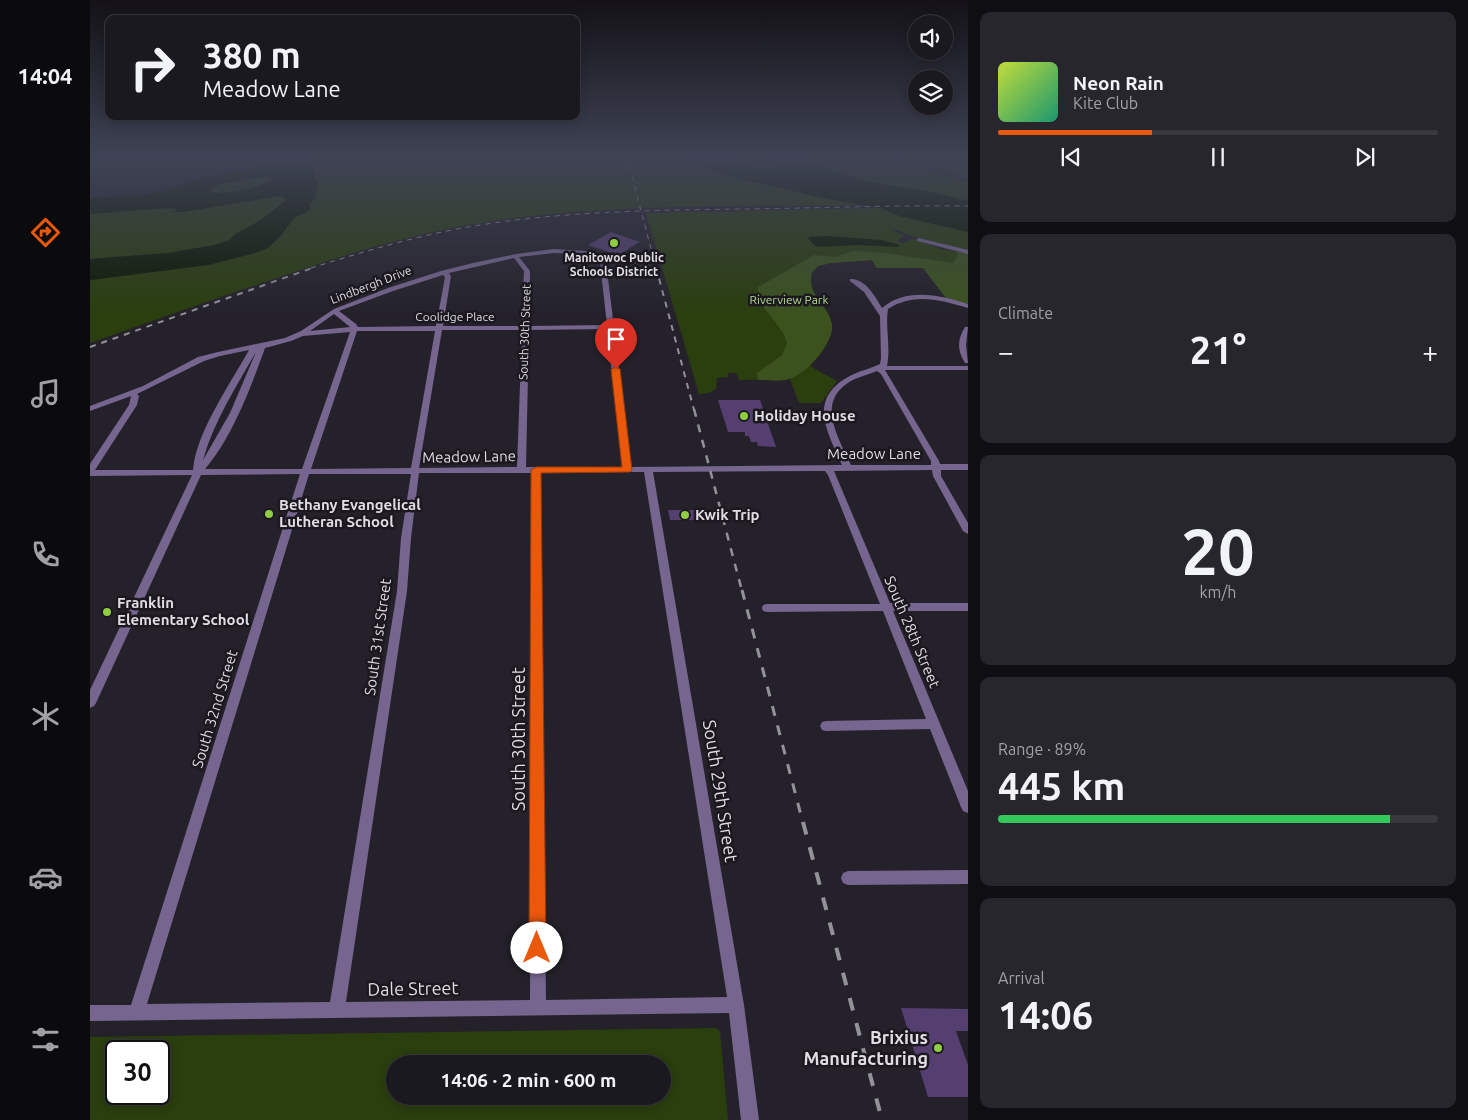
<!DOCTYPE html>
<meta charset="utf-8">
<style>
:root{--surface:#1b1920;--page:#28262d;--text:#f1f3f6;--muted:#a0a0a5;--line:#39383e;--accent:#ea580c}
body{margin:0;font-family:Ubuntu,sans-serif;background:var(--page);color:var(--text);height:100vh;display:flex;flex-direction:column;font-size:19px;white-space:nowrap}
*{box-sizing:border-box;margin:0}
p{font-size:16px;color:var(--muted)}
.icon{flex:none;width:28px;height:28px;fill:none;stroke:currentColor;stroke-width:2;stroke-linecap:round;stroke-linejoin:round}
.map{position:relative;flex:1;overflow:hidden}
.panel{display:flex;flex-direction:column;gap:12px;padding:12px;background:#0f0e12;width:500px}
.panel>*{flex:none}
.hud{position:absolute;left:15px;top:15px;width:475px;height:105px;border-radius:10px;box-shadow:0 2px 12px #0003,0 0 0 1px var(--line);background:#1b1920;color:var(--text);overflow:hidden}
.controls{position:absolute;left:818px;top:15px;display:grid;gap:10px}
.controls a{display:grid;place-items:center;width:45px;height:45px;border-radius:50%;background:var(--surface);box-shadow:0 2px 12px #0003,0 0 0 1px var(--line);font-size:25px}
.speed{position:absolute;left:15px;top:1040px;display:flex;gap:10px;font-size:25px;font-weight:700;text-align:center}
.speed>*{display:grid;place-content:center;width:65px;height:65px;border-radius:50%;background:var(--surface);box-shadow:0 2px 12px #0003,0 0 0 1px var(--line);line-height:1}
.speed .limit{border:2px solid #111;border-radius:8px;background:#fff;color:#111}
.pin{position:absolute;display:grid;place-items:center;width:42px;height:42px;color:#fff;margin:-51px -21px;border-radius:50% 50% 50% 0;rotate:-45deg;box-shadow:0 0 5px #0007}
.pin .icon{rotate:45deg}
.me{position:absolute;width:55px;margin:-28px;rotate:0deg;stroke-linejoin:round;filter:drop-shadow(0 0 4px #0008)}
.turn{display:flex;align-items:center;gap:18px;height:105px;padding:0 15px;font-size:22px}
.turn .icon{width:65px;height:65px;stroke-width:2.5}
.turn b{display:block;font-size:35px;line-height:42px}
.big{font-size:38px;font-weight:700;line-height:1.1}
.panel .widget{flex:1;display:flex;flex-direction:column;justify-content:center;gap:8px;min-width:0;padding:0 18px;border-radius:10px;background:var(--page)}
.panel .dial{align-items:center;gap:0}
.dial b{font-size:65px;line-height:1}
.song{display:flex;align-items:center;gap:15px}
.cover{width:60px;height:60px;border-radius:8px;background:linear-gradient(135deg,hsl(70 70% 55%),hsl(160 70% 35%))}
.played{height:5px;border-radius:2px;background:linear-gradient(90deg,var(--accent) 35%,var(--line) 35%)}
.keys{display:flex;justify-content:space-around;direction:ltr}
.heat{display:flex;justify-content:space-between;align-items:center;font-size:28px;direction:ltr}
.charge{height:8px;border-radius:4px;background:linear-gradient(90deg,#34c759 89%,var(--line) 0)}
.trip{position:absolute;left:296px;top:1055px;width:285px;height:50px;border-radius:25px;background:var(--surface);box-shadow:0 2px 12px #0003,0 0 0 1px var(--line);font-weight:700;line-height:50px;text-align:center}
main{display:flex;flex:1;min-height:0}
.tabs{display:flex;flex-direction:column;width:90px;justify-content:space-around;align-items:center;background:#0b0a0d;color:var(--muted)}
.tabs .icon{width:35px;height:35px}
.tabs .on{color:var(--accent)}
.tabs b{font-size:22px;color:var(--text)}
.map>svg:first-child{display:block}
.green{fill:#2a3e0e;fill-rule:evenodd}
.forest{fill:#3b521e}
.water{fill:#0d1901;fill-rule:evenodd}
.building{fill:#543f70}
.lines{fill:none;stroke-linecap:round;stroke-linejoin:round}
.street{fill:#76668f;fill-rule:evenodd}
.rail-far4{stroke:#949299;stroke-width:1;stroke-dasharray:5 5;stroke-linecap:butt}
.rail-far3{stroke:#949299;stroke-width:2;stroke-dasharray:6 6;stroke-linecap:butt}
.rail-far2{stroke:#949299;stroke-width:2.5;stroke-dasharray:8 8;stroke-linecap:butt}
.rail-far1{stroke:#949299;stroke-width:3;stroke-dasharray:10 10;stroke-linecap:butt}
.rail{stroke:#949299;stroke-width:4;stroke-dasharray:13 13;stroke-linecap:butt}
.route{fill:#ea580c;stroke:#983908}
.poi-dot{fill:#90cd40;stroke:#1b1820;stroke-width:2}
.labels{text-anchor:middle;stroke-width:5;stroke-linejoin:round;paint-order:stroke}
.far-poi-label{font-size:12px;font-weight:bold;fill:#dfdde3;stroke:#1b1820}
.far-street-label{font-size:12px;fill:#dfdde3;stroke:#1b1820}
.far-park-label{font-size:12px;fill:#b4db8c;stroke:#1b1820}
.poi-label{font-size:15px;font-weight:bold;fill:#dfdde3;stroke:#1b1820;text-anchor:start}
.street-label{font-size:15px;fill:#dfdde3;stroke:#1b1820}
.near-street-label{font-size:18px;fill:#dfdde3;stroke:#1b1820}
.near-poi-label{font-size:18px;font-weight:bold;fill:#dfdde3;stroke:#1b1820;text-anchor:end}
</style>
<main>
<nav class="tabs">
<b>14:04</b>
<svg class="icon on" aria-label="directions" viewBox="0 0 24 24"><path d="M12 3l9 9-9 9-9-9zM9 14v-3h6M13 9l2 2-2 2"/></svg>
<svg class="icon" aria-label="music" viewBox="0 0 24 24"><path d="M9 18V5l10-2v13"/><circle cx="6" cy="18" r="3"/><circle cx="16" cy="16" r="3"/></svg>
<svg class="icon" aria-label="phone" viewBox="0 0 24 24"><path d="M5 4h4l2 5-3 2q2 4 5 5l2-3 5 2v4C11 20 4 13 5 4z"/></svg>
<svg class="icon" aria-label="climate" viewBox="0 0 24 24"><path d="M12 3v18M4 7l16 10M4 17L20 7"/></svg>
<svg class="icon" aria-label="car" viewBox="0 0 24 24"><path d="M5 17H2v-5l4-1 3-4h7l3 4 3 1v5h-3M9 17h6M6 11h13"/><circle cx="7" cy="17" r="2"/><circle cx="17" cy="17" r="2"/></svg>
<svg class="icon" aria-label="filters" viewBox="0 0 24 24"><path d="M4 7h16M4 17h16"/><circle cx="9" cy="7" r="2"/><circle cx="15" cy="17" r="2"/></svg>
</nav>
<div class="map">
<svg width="878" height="1120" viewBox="0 0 878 1120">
<rect width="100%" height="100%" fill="#24212a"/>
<path class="green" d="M218,157H592L629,173L654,180L738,199L775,205C637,207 493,202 357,229C297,241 239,260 181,280C120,300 60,322 0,343V280L118,265L165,253L204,218L220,210L219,206L224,198L229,182C222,177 225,168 217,164Z
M639,157H677L685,170L669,169Z
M713,157H798L878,182V201L836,191L799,186L754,176L717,161Z
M808,157H878V178L817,160Z
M177,176L182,178C172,188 133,197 120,191L125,186L131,184Z
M190,196L194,197L196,201L171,220L139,240L125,245L78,253L0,259V214L78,208L89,209L84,212H92Z
M791,208L801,213L878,232V251L821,236L807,230H802L815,236L807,241L813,243L823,239L851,249L878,253V304L856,298L833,268H787L782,260L741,263L728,266L722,272C712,315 772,305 720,366L747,381L731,403H709L700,379L649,380L646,373H638L639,377L627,378L626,389L619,393L609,394L556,213Z
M626,1028L630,1031L638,1120H0V1037ZM26,1051H69V1094H26ZM305,1064H572V1096H305Z"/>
<path class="forest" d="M763,251L795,253L864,263L868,252L878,253V304L856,298L833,268H787L782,260L741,263L728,266L722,272C716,296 738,303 742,324C745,342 716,375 699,379C691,382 678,380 668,380L667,373L692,355L697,343C692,322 667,311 668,287L724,255L745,257Z"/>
<path class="water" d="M178,157H218L217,164C225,168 222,177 229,182L224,198L219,206L221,207L220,210L204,218L190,237L178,248L165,253L118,265L0,280V259L78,253L125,245L139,240L147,233L171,220L196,200L194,197L190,196L92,212H84L88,209L78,208L1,214L0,198L54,195L81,190L98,182L118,177L170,167L179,162ZM177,176L182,178C172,188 133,197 120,191L125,186L131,184Z
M592,157H639L669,169H684L677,157H713L717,161C769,186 823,185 878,201V232L809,216L791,208L738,199L654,180L629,173Z
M739,236L791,240L810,245L808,247L768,245L730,247L725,246L717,237Z"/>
<path class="building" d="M521,232L550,242L528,255L498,245Z
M628,400H670L686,447L668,446L667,442H661L659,436H655V432H638Z
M578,510H610L612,520H580Z
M811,1008L878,1009V1031H866L878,1065V1097H838Z"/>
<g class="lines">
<path class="street" d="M829,238L878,250V254L827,241V239Z
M464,249L496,251L516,262L541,467L752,465C738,433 717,400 758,377C768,371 780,369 790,364L791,358L790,316L774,292L760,281V279C775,278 785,296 792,308C816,287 851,295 878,304V308C851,300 824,292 798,309C795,327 801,347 797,366H878V370H795L849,461L850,464H878V470H851V476L878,523V534L873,531L843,476L842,470L744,471L800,603H878V611H803L878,791V813L873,811L871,807L840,729L736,731L732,730L730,726L732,722L736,721L836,719L793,611L677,612L673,611L672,608L673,605L677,604H790L738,475L735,471L563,472L654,1005L669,1120H651L639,1013L0,1021V1005H41L210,474L111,475L6,703L4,706L0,708V690L102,475L0,476V464L39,405L41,396L0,411V406L53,386L108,357L128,352L195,338L211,331L244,309L298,288L351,271L383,263L426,254ZM464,253L493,254L510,263L517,325L439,326L440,271L429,257ZM424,258L434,271L432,326H353L361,276L359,273ZM353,275L355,277L346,326L268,327L266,324L249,311L303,291ZM244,314L260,327L220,331ZM517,329L532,467H436L439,330ZM352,330H432L427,467L329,468ZM267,331H345L321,468L221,469ZM260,332L212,469H115C142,438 161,387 175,348L201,341L213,336ZM159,350C141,383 106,432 103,470H5L47,405L49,396L47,394L114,361L130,356ZM166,352L140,413L113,460C124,421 146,387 166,352ZM787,371L791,374L841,461V465H761C747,435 724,399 765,379C772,376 780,374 787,371ZM534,472H554L637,997L456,1000L450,473ZM329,473H442L440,1000L256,1002L317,591L321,538ZM219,474H321L311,538L307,591L240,1002L57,1004Z
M875,327H878L876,345L878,363H875C867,350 867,340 875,327Z
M878,870V884L758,885L753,883L751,878L753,873L758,871Z"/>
<path class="rail-far4" d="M537,157L566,268
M221,268C276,251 332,234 390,225C478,211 569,210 658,209C731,208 805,205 878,206"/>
<path class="rail-far3" d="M566,267L604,410
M0,347L225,267"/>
<path class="rail-far2" d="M604,409L652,591"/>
<path class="rail-far1" d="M652,590L713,823"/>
<path class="rail" d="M713,822L792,1120"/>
</g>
<linearGradient id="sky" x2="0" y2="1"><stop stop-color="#141217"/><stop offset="0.5" stop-color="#3f4355"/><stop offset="1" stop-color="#3f4355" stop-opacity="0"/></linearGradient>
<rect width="878" height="314" fill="url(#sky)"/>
<path class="route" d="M526,367L530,369L542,470L540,472L451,473L456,948L453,954L447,957L441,954L439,948L441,470L446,467H532L521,369Z"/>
<g class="poi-dot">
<circle cx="524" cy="243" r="5"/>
<circle cx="654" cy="416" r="5"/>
<circle cx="179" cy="514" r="5"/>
<circle cx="595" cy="515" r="5"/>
<circle cx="17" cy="612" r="5"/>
<circle cx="848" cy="1048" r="5"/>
</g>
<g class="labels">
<g class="far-poi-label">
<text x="524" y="262">Manitowoc Public<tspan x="524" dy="14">Schools District</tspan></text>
</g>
<g class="far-street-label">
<text transform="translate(281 285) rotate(-21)" y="4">Lindbergh Drive</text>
<text x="365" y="321">Coolidge Place</text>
<text transform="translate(435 332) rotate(-88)" y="4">South 30th Street</text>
</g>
<g class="far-park-label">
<text x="699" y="304">Riverview Park</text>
</g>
<g class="poi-label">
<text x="664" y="421">Holiday House</text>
<text x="189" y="510">Bethany Evangelical<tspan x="189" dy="17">Lutheran School</tspan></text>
<text x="605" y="520">Kwik Trip</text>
<text x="27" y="608">Franklin<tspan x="27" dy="17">Elementary School</tspan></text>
</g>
<g class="street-label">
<text x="784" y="459">Meadow Lane</text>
<text transform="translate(379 457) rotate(-1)" y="5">Meadow Lane</text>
<text transform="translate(822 632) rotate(67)" y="5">South 28th Street</text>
<text transform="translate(288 637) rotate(-82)" y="5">South 31st Street</text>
<text transform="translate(125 709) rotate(-73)" y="5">South 32nd Street</text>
</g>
<g class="near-street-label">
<text transform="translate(429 739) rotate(-90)" y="6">South 30th Street</text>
<text transform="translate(630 791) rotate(81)" y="6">South 29th Street</text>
<text transform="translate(323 989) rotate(-1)" y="6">Dale Street</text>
</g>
<g class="near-poi-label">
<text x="838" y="1044">Brixius<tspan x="838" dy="21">Manufacturing</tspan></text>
</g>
</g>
</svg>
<div class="controls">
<a><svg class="icon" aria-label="sound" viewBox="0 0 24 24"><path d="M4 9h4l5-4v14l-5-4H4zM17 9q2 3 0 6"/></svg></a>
<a><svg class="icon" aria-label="layers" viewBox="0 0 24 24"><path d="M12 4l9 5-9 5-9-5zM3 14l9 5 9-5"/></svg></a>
</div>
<div class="speed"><div class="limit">30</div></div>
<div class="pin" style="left:526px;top:369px;background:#d93025"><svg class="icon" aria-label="arrive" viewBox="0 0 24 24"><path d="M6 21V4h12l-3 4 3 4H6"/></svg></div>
<svg class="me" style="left:447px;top:948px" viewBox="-20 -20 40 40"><circle r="19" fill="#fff"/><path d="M0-13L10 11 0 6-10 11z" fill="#ea580c"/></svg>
<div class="trip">14:06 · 2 min · 600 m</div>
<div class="hud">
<div class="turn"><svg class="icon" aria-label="right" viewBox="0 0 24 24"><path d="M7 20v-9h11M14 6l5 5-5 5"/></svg><div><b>380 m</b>Meadow Lane</div></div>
</div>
</div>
<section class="panel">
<div class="widget">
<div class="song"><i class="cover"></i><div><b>Neon Rain</b><p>Kite Club</p></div></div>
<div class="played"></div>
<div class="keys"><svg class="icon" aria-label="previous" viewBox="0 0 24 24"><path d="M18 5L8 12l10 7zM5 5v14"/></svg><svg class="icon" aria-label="pause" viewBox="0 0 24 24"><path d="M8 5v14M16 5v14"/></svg><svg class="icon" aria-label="next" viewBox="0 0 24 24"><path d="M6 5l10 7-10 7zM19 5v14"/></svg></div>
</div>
<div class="widget"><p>Climate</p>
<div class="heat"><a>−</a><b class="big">21°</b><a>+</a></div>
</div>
<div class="widget dial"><b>20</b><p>km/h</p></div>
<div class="widget"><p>Range · 89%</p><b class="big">445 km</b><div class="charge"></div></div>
<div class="widget"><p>Arrival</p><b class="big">14:06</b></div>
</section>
</main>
